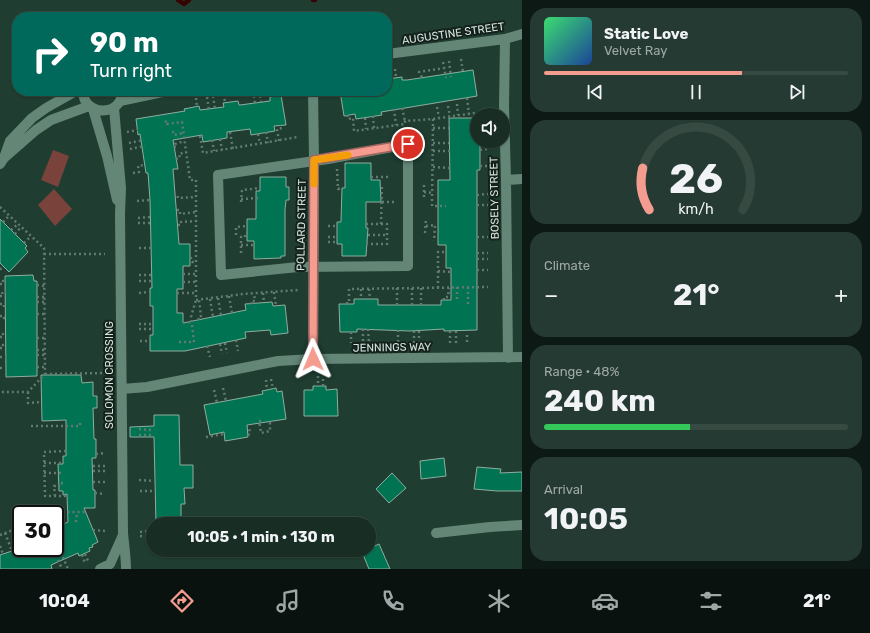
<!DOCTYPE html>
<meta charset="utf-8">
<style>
:root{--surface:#182e25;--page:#253a32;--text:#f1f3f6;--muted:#9fa8a7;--line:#364a42;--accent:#f59c90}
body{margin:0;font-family:Rubik,sans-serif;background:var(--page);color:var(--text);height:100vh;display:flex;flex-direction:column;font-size:15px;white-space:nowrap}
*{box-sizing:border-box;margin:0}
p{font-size:13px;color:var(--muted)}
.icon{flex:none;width:22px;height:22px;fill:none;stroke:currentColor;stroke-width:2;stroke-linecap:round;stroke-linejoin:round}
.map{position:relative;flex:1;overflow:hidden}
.drawer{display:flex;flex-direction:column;gap:8px;padding:8px;background:#0d1914;width:348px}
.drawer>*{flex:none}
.top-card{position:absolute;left:12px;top:12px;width:380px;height:84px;border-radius:16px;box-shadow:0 1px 3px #0004,0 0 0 1px var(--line);background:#00695c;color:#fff;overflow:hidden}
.buttons{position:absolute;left:470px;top:108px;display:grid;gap:8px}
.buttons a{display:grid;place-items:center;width:40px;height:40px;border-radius:50%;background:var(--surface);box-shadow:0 1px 3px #0004,0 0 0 1px var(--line);font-size:20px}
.speed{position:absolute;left:12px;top:505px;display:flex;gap:8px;font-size:20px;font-weight:700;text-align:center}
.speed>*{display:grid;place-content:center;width:52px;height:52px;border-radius:50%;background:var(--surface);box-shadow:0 1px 3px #0004,0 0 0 1px var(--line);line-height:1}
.speed .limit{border:2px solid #111;border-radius:6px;background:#fff;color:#111}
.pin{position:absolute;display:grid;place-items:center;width:34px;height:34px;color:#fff;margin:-17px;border:2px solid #fff;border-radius:50%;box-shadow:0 1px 4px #0007}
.me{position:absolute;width:44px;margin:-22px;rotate:359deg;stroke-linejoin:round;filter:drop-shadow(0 0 3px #0008)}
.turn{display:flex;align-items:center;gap:14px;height:84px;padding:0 12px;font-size:18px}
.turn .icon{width:52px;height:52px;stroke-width:2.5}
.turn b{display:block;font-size:28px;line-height:34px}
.big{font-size:30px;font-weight:700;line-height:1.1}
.drawer .card{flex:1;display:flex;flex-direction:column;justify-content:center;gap:6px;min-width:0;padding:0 14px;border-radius:16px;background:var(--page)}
.drawer .dial{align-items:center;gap:0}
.dial svg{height:104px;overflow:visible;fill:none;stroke:var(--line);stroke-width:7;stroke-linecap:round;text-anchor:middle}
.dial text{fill:var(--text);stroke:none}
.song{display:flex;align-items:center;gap:12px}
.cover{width:48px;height:48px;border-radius:6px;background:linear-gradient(135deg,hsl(140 70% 55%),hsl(220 70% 35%))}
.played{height:4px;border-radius:2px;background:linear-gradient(90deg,var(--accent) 65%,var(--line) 65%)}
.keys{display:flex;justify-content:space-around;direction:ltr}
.heat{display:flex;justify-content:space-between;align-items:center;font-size:22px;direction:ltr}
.charge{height:6px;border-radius:3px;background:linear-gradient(90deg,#34c759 48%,var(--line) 0)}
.trip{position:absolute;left:146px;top:517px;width:230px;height:40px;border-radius:20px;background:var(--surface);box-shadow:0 1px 3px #0004,0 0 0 1px var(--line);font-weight:700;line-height:40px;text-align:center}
.dock{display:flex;height:64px;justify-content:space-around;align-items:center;background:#0a120f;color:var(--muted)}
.dock .icon{width:28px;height:28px}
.dock .selected{color:var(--accent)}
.dock b{font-size:18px;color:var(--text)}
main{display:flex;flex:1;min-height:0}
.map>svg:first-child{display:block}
.green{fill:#79433c}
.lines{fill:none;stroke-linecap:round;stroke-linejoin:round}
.stream{stroke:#370302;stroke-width:4.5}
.building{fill:#007353;stroke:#8eae9f}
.path{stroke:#627b70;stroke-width:2.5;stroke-dasharray:2 3;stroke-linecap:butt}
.minor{stroke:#638677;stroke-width:10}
.route-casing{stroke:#9f655e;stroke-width:10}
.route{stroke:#f59c90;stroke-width:7}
.slow{stroke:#f59e0b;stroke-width:7}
.labels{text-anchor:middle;stroke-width:4;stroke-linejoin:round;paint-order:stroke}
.street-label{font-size:11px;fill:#d4e5dd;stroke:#14211c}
</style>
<main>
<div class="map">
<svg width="522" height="569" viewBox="0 0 522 569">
<rect width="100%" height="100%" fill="#203d31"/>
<path class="green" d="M53,150L69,156L58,187L41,180Z
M54,189L72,209L55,226L38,205Z"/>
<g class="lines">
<path class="stream" d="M178,0L184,4L189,0
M313,0H315"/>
</g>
<path class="building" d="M473,70L477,96L381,112L382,115L356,119L355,114L344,116L340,91H387V79L402,77V80H407Z
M281,95L286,125L274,126L275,131L251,135L250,129L227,132V138L203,142L202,135L173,140L178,169H173L179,244H190V266H183V289H177V313H183V323L246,310L245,304L272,302L273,306L285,305L288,333L271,335L270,330L245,332L246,338L185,351H150V335H153V306H150V288H152L150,200L148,173H146L140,134L138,135L136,119L185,111L184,109L199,106L200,110L224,107L223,103L238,101L239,105H240L270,101V97Z
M449,118H476L477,141H480V170H477V330L444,331V329L410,331L357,329V332H340L339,304H354V299H378V305H441V300H451V268H446V245H438V180H450Z
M345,163H371V180H380L381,202H366V228H368L366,256H342V244H337V222H341L342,188H345Z
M260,177H286V187H289V200H286L285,210V256H281V258L254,259V241H247V219H256V191H260Z
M0,219L27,246L25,248L28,252L9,272L0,263Z
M33,275L34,281H37V376L6,377L5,276Z
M41,375H81L82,383L93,382V396H97V408H93L94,439H96V458H92L93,490H95V508H84L98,542L92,545L93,547L89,548L90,551L79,556L78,553L51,565L52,569H0V555L21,548H55V528L68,522L67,494L63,495V491H59L58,464H63V456H66V420L42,421Z
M313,386H326V390L337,389L338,416H304V390H313Z
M276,388L277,392L282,391L286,419L247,425L248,437L225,441L224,432L210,435L204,405L263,394L262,391Z
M154,415H179L180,465H193V488H184L185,504H181V524H156L154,437H130V427L154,426Z
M444,458L446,476L421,479L420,461Z
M477,467L501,469L500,473L522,472V491H497L474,489Z
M392,473L406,488L389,503L376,489Z
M379,544L390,569H369L362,552Z"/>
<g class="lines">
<path class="path" d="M461,59L463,72
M449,61L451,77
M443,62L446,78
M395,69L396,78
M391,70V78
M422,77L419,72L444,68
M253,91L255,103
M259,91L261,102
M270,91L271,97
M224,94L225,103
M213,96L215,109
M207,97L209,110
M196,98L197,107
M467,98L469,114
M457,104L458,115
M448,106L450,116
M437,107L439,118
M402,108L405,121
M394,109L396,125
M347,115L348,119L353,118L354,131L405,124V121L433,119L488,111
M373,116L374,128
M365,118L366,129
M433,119L432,206H446
M165,122L167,121V124L182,122L190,180H196V300L243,294L298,290
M433,128H449
M476,129H477
M127,132L138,130
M172,132H173L174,135L183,133
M230,132L233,149
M266,132L268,143
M258,134L260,144
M200,136L203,153L298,137
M220,139L222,150
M212,140L214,151
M279,141L277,129L282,128L281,125
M129,143L144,140
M433,143H449
M480,145L488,144
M174,147H176L175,144L184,141
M130,149L145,146
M480,150L488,149
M433,151H450
M176,159L180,158L179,154L186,152
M480,166H488
M433,167L450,168
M337,169L338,189L342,188
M133,173L139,172L138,166L144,165
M371,177H388
M424,185V197
M424,192L433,193
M174,194H177L178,198L196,197
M477,195L488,194
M241,199L260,198
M137,201L150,200
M241,202L242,190L260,188
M382,202H397
M477,205H488
M0,207L44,248L45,374L28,392H0
M177,210H180V214L196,212
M138,218L150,217
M3,222L9,216
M138,223H151
M366,224H387V244H366
M381,224L382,184
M178,225H181V222L196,221
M328,226H337
M426,226L435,225L434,241
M11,230L18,224
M425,233L426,218
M15,234L21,227
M236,235V227L247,226
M368,235H387
M328,237H337
M477,237H488
M328,242H337
M24,243L31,236
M241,245H254
M139,248H151
M241,253V237H245V233H247
M477,253H488
M44,254H105
M190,258H191L192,262H196
M477,259H488
M0,268L1,269L4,267
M477,270H488
M438,271L451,272
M183,274H196
M139,275H152
M139,281H152
M183,282H196
M0,284H3V281H6
M37,285L44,286
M457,287V300
M468,287V304
M397,288V305
M421,288V305
M438,288V252H446
M361,289V299
M369,289L370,299
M274,292L276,306
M139,293L150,292
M177,293H196
M263,293L264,302
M0,296H3L2,292H6
M229,296L232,313
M37,297H44
M218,298L221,315
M210,299L213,317
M444,300V297H448L449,288
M37,302H44
M0,304H4V307H6
M252,304L251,301H255L254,294
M347,304V301H349V289L488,287
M412,305V288
M37,314H44
M0,316H4V318H6
M199,320L198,317L201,316L199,300
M183,323L191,322
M139,324H153
M139,329H153
M363,329V343
M368,329L369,343
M398,330V343
M414,331V343
M419,331V343
M450,331V343
M351,332V343
M467,335V343
M0,337H3V334L5,333
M37,338H45
M236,340L238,351
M140,341H147
M179,342H194L191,317L196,300
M225,343L227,353
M456,343V331
M220,344L222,354
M207,346L210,357
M0,348H3V345H6
M37,350H45
M37,355H45
M0,357H6
M37,367H45
M0,368H6
M45,374L105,373
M318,376V386
M271,379L273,389
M266,380L267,390
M323,386V376
M223,388L226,401
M214,390L217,403
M28,392V403L41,402
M261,421H259L261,433L270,431V423H267V422
M31,426H80V420
M139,429L151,430
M139,435H151
M248,435L250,434L249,427
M206,437L224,434
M66,451L44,452L45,496H67
M96,454L105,453
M44,463H63
M93,466H105
M93,471H105
M44,473H63
M139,480L155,481
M93,482H105
M140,491H155
M95,493L105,494
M55,496L54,486H59V483H63
M53,514L57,512H85
M76,522L77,513
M93,530L105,531
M140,532L151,531
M5,533L12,551
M0,535L21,527
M140,536L153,537
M0,546L3,554
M85,554L88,561
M82,555L85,563
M63,557L68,569
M58,560L62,569
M49,568V569"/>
<path class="minor" d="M505,39L504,106L506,180L508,358
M387,54L505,39L522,34
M83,91C83,117 123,117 122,91
M313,91L314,160L313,359
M120,101L167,91
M114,108L121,188L120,214C121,320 121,426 123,533C124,545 126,557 126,569
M93,109L107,156L117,200
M408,144V266L298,267L221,275L218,175L328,159Z
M4,158L10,141L32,118L46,108L76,91
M0,164L4,158L36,130L51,120L89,106
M506,180L522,179
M122,389L147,387L278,361L313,359L522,357
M436,533L490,527L522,525
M100,569L110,564L123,535"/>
</g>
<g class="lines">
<g class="route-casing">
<path id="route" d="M313,359L314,160L408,144"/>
</g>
<use href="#route" class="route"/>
<path class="slow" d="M314,184V160L348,155"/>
</g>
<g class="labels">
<g class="street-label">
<text transform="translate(453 33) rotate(-8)" y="4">AUGUSTINE STREET</text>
<text transform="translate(494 198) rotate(-91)" y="4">BOSELY STREET</text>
<text transform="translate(301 225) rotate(-89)" y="4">POLLARD STREET</text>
<text transform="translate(392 347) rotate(-1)" y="4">JENNINGS WAY</text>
<text transform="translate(109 375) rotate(-90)" y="4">SOLOMON CROSSING</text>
</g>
</g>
</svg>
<div class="buttons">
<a><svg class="icon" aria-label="sound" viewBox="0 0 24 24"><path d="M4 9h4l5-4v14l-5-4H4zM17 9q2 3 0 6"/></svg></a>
</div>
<div class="speed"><div class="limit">30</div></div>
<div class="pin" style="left:408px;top:144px;background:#d93025"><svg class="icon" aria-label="arrive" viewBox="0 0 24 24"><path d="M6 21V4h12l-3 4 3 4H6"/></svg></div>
<svg class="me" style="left:313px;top:359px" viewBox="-20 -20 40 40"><path d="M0-17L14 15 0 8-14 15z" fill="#f59c90" stroke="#fff" stroke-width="4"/></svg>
<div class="trip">10:05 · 1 min · 130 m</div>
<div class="top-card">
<div class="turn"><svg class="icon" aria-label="right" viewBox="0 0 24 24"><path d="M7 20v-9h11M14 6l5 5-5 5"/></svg><div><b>90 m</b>Turn right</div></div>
</div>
</div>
<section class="drawer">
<div class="card">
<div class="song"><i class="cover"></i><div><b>Static Love</b><p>Velvet Ray</p></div></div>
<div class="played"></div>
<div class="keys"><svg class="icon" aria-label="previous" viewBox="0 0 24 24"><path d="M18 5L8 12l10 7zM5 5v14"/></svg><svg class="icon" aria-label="pause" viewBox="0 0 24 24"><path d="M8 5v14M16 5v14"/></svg><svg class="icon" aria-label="next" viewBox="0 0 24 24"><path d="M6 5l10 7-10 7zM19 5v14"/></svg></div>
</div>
<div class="card dial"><svg viewBox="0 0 100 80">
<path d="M14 69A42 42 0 1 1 86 69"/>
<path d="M14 69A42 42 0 0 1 9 37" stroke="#f59c90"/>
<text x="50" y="56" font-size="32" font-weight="700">26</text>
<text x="50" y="72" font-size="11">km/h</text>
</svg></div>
<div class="card"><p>Climate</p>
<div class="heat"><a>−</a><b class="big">21°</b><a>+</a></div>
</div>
<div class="card"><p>Range · 48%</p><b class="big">240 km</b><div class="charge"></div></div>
<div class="card"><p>Arrival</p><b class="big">10:05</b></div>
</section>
</main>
<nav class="dock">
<b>10:04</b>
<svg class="icon selected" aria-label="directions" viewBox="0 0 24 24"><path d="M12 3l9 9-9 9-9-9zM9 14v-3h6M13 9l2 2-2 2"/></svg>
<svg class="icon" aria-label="music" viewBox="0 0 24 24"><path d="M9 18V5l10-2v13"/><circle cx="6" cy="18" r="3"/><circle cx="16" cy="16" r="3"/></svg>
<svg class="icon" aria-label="phone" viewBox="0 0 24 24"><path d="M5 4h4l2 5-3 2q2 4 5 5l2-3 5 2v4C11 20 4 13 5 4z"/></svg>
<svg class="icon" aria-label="climate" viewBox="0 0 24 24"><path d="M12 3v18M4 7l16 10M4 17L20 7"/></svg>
<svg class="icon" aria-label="car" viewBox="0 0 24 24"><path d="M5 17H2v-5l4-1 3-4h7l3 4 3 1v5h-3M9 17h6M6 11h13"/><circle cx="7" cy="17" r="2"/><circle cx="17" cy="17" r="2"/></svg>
<svg class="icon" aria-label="filters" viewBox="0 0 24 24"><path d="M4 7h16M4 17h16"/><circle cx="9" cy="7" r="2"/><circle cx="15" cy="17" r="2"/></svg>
<b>21°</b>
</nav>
